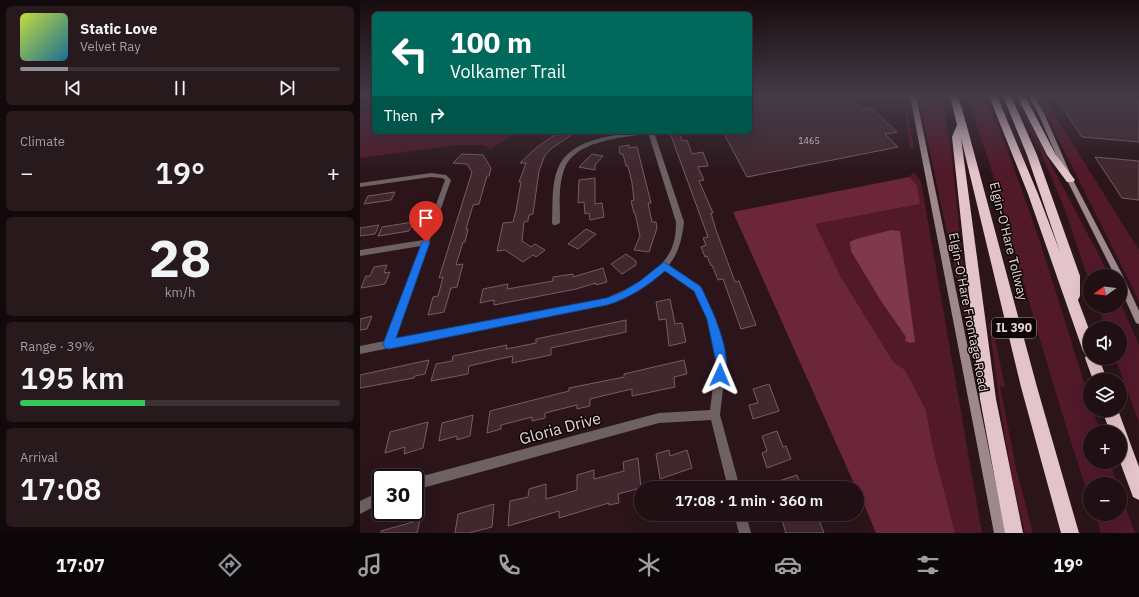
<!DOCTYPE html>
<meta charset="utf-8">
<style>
:root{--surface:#201014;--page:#28191d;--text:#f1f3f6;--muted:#a29da0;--line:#3d3034;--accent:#8c9099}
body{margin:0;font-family:"IBM Plex Sans",sans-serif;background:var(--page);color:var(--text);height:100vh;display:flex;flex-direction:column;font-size:15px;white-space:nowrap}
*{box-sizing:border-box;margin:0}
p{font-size:13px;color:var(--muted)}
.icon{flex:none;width:22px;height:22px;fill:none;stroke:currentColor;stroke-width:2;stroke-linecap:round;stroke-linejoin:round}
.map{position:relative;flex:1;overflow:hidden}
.side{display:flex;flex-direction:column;gap:6px;padding:6px;background:#12090b;width:360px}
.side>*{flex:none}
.top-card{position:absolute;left:12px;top:12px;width:380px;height:122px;border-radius:6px;box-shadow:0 4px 16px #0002,0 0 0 1px var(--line);background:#00695c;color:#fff;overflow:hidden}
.needle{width:26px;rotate:255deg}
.buttons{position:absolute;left:723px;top:269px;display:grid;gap:8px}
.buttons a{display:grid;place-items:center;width:44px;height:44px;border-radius:50%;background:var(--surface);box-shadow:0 4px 16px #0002,0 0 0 1px var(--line);font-size:20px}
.speed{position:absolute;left:12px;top:469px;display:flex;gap:8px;font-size:20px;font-weight:700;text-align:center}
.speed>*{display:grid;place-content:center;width:52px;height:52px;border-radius:50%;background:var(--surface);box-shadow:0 4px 16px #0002,0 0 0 1px var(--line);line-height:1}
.speed .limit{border:2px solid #111;border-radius:6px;background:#fff;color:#111}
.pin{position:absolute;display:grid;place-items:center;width:34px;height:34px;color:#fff;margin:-41px -17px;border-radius:50% 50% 50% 0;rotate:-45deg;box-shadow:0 0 4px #0007}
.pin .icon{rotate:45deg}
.me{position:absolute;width:44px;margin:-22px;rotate:1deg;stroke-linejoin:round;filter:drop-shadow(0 0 3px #0008)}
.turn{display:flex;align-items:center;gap:14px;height:84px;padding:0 12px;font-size:18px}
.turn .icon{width:52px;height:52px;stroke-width:2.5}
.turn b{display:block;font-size:28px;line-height:34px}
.then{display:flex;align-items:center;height:38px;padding:0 12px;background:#0003;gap:8px;font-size:15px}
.big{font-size:30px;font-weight:600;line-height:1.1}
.side .tile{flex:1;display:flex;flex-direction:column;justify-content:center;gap:6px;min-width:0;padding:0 14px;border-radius:6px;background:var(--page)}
.side .dial{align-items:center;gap:0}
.dial b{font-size:52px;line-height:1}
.song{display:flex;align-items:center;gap:12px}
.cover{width:48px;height:48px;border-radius:6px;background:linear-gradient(135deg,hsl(70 70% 55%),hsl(200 70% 35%))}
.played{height:4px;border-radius:2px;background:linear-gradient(90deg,var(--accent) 15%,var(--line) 15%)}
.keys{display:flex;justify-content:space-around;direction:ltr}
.heat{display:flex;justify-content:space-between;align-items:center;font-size:22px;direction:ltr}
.charge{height:6px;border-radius:3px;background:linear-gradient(90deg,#34c759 39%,var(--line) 0)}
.trip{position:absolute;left:274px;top:481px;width:230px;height:40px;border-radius:20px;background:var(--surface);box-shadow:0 4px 16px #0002,0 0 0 1px var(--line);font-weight:600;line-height:40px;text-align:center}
.menu{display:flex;height:64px;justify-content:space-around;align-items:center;background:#0d0608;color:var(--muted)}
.menu .icon{width:28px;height:28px}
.menu .active{color:var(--accent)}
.menu b{font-size:18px;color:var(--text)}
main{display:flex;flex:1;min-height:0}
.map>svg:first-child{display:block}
.green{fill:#51192a}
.forest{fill:#6c263b}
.water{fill:#80384d}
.building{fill:#40282e;stroke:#785c62}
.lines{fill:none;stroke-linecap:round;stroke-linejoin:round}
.street{fill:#6e6164;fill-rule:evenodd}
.secondary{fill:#9d898d;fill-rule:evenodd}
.highway{fill:#e3c4ca;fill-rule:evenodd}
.route{fill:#1a73e8;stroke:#114b97}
.labels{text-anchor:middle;stroke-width:3;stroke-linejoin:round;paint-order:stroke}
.far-number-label{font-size:9px;fill:#bcaaae}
.shield{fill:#0d0506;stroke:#a59799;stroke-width:1}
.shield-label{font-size:12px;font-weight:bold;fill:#e6d5d8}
.street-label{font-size:13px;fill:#e6d5d8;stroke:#0d0506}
.near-street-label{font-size:16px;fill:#e6d5d8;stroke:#0d0506}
</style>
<main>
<section class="side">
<div class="tile">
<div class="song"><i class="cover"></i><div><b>Static Love</b><p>Velvet Ray</p></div></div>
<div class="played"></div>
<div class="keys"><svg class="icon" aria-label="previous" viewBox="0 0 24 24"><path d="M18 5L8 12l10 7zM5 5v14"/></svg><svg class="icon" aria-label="pause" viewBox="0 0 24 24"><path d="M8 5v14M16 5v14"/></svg><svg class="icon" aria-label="next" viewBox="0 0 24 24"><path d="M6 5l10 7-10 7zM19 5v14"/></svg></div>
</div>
<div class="tile"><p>Climate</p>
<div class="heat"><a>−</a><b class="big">19°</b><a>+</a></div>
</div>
<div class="tile dial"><b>28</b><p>km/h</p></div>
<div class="tile"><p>Range · 39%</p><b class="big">195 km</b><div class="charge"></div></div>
<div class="tile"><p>Arrival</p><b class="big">17:08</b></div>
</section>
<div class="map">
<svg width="779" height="533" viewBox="0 0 779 533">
<rect width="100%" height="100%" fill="#2b151a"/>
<path class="green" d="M11,96H14V132H159L131,149L123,145H97L0,158V112L10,111L12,101Z
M543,96H545L554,149H550Z
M558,96H582L592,158L608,317H605Z
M605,96H625C668,195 698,299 730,402V410H733L740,432H730V462H750L757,484H730V500C704,423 681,344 659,266C643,209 628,151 605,96Z
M677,96H683L779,250V301Z
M656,98L742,261L749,276H730V284L705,210L680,150Z
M554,172L561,182L622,533H595L573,448L566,410L545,371L534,363L481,277L454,224L560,204L557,185L549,177Z
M760,302L779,345V422L755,358H760V328H745L738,306H760Z
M629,323L632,324L645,387L640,386L656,468L673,533H665C647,464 638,394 629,323Z
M760,492L775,533H741L735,514H760Z"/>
<path class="forest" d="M549,177L557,185L560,204L455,224L481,277L534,363L545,370L566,410L573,448L595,533H516L497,488H496L373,212Z"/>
<path class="water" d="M531,230L540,231L555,342L550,343L545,341L546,337L521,301L491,251L490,242L496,239Z"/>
<path class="building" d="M436,96H477L482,101L491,100L501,109L511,108L537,132L525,134L538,147L387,177L363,132H390V103Z
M695,96L779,102V142L722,137Z
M203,132H216L192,148L185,155L179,171L173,214L169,215L168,221L164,222L162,241L171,247L175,244L185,250L176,257L173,255L163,262L145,250L137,251L143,223L153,222L156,211L161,182H159L166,163H160L177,147L193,136Z
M319,132L322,141L327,140L332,154L343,152L348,166L338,167L344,180L339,181L353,213H351L356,230L375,282L379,281L396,325L381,329L363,279L358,280L352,265L351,266L347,256L345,257L341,247L346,245L343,238L348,237L310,133Z
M269,145V148L277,147L291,203H288L292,222H296L297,228L289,252L274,250L280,236L275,213H274L271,201L274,200L272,183L268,166H266L263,154H260L259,147Z
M102,154L123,155L131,168L129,176H127L119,204L113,205L106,229H108L105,242H103L96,265L103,264L97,287L91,288L84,312L68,315L73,297L78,296L83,277L79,278L112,172L107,164L93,163Z
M232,154L243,156L235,165V170L219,167Z
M735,157L779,161V200L762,198Z
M235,178V204L242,203L244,217L230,220L229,213L225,214L224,202L218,203L219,180Z
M35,192L31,200L4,204L8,196Z
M53,222L49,231L18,236L22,227Z
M19,225L15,234L0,236V228Z
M226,229L236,234L218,249L208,244Z
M266,254L276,261V265L262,274L251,264Z
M27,265L24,273L30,272L25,284L1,288L6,276H10L14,267Z
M243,268L247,282L236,285V283L216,289L134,305V300L120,303L123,289L148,284L147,289L193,281V277L213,274V277Z
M310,299L315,324L322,323L326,342L309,346L306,319L299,320L296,302Z
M12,316L7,329L0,330V319Z
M266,320V332L191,348V355L152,363L153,356L109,366L108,374L71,381L76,364L92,361L93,356L147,345L146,349L176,343V339Z
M69,360L65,374L55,376L54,378L0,388V375Z
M324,360L327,374L314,377L315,387L272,396V389L259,392L230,399V406L217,409V405L185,413V418L172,421V417L141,425V429L127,433L130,411L209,391V388L264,377V374Z
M409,384L419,411L393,419L389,405L398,403L393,389Z
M113,415L110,436L97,440V436L79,441L82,423Z
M68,422L63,448L44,454L45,447L25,453L30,432Z
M417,431L423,447L426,446L431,459L407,468L402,453L407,451L402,436Z
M309,450L310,456L327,450L332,468L300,479L296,454Z
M278,458L281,488L258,494L259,503L249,505V503L199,518V511L148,526L150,501L168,497L169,489L186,484V499L217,490V475L234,470V479L264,471L263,462Z
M437,475L442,488H422L419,481Z
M134,504L132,527L109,533H95L98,514Z
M420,514H457L464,533H426Z
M60,520L57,533H21V531Z"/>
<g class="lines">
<path class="street" d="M275,132H288L285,134C260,138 213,141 204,170C198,187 200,206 200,223L196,225H193L192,223C193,205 191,185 198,168C210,140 248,136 275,132Z
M288,132H294L324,222C322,239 319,252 309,265L340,287L356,319L366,362L360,415L380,488H368L351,420L299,423L55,490V478L299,413L350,410L356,362L348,319L334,291L304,270C289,287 268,298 247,304L0,354V346L25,341L61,246L0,256V250L63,240L85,180L82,178L71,177L0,187V183L71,173L86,175L91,180L35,339L246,298C270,288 299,274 311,250C315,241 316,232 316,222Z
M21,491V503L0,514V501Z
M374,514H386L391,533H379Z"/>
<path class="secondary" d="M550,96H556L646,533H634Z
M668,96H674L684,113L713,180L763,276L779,311V324L776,323L760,288V276H755L707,180L678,113Z"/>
<path class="highway" d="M590,96H598L606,123L677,387L719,533H701L661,387L601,138L636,399L663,533H645L620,399L592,137L597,125Z
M629,96H637L678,194L700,252L667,155L643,96H651L677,155L720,276V296L718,300L730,332V358H739L747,380H733L725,358L726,356L723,351L668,194Z
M657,96H665L696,155L715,180L713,182H707L687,155Z
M742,410H758L779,467V500L773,497L760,462V432H750Z"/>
</g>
<linearGradient id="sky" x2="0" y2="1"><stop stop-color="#180c0e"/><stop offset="0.56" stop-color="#443b49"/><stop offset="1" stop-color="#443b49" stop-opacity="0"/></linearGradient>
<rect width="779" height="171" fill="url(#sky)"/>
<path class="route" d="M66,239L70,242L36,338L247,298L262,292L280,281L304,262L340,286L342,289C352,310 374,356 364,379L360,380L356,379L354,375L356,362L347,319L334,291L305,271C287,286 270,298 247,305L29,349L25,348L23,344L62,242Z"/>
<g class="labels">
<g class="far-number-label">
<text x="449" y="144">1465</text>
</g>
<rect class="shield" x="632" y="318" width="44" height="20" rx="3"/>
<g class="shield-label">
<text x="654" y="332">IL 390</text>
</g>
<g class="street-label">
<text transform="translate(649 241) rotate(76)" y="5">Elgin-O'Hare Tollway</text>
<text transform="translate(609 312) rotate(79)" y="5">Elgin-O'Hare Frontage Road</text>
</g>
<g class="near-street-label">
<text transform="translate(200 428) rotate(-15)" y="6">Gloria Drive</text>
</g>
</g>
</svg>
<div class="buttons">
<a><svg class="needle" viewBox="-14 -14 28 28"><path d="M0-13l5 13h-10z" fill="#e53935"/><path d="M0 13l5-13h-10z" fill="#a29da0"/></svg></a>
<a><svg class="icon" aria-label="sound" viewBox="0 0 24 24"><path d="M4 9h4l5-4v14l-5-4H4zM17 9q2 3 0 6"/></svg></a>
<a><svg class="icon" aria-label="layers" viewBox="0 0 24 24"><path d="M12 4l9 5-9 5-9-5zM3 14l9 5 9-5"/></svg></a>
<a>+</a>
<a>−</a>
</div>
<div class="speed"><div class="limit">30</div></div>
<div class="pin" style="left:66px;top:242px;background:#d93025"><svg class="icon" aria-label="arrive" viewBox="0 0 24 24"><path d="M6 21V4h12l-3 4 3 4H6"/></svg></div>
<svg class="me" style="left:360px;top:375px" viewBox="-20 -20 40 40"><path d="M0-17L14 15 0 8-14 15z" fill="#1a73e8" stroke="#fff" stroke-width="4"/></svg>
<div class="trip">17:08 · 1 min · 360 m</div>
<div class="top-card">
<div class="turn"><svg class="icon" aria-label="left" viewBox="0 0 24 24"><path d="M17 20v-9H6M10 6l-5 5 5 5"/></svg><div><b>100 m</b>Volkamer Trail</div></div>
<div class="then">Then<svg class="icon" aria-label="right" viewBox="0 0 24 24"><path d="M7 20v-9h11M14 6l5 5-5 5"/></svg></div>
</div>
</div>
</main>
<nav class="menu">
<b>17:07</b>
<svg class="icon active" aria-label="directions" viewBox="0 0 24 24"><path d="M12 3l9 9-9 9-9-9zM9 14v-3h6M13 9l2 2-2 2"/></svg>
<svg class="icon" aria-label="music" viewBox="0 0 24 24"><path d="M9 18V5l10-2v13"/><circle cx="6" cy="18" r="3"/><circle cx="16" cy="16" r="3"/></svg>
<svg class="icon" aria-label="phone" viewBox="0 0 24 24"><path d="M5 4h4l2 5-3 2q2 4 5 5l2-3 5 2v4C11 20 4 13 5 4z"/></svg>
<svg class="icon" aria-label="climate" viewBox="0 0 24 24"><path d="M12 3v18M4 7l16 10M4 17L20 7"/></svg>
<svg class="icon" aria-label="car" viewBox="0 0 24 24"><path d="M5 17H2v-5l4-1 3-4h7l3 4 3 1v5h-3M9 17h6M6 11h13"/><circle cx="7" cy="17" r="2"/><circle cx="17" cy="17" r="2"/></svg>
<svg class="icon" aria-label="filters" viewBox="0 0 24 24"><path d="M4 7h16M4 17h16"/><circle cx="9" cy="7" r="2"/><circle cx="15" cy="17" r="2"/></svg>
<b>19°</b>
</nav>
